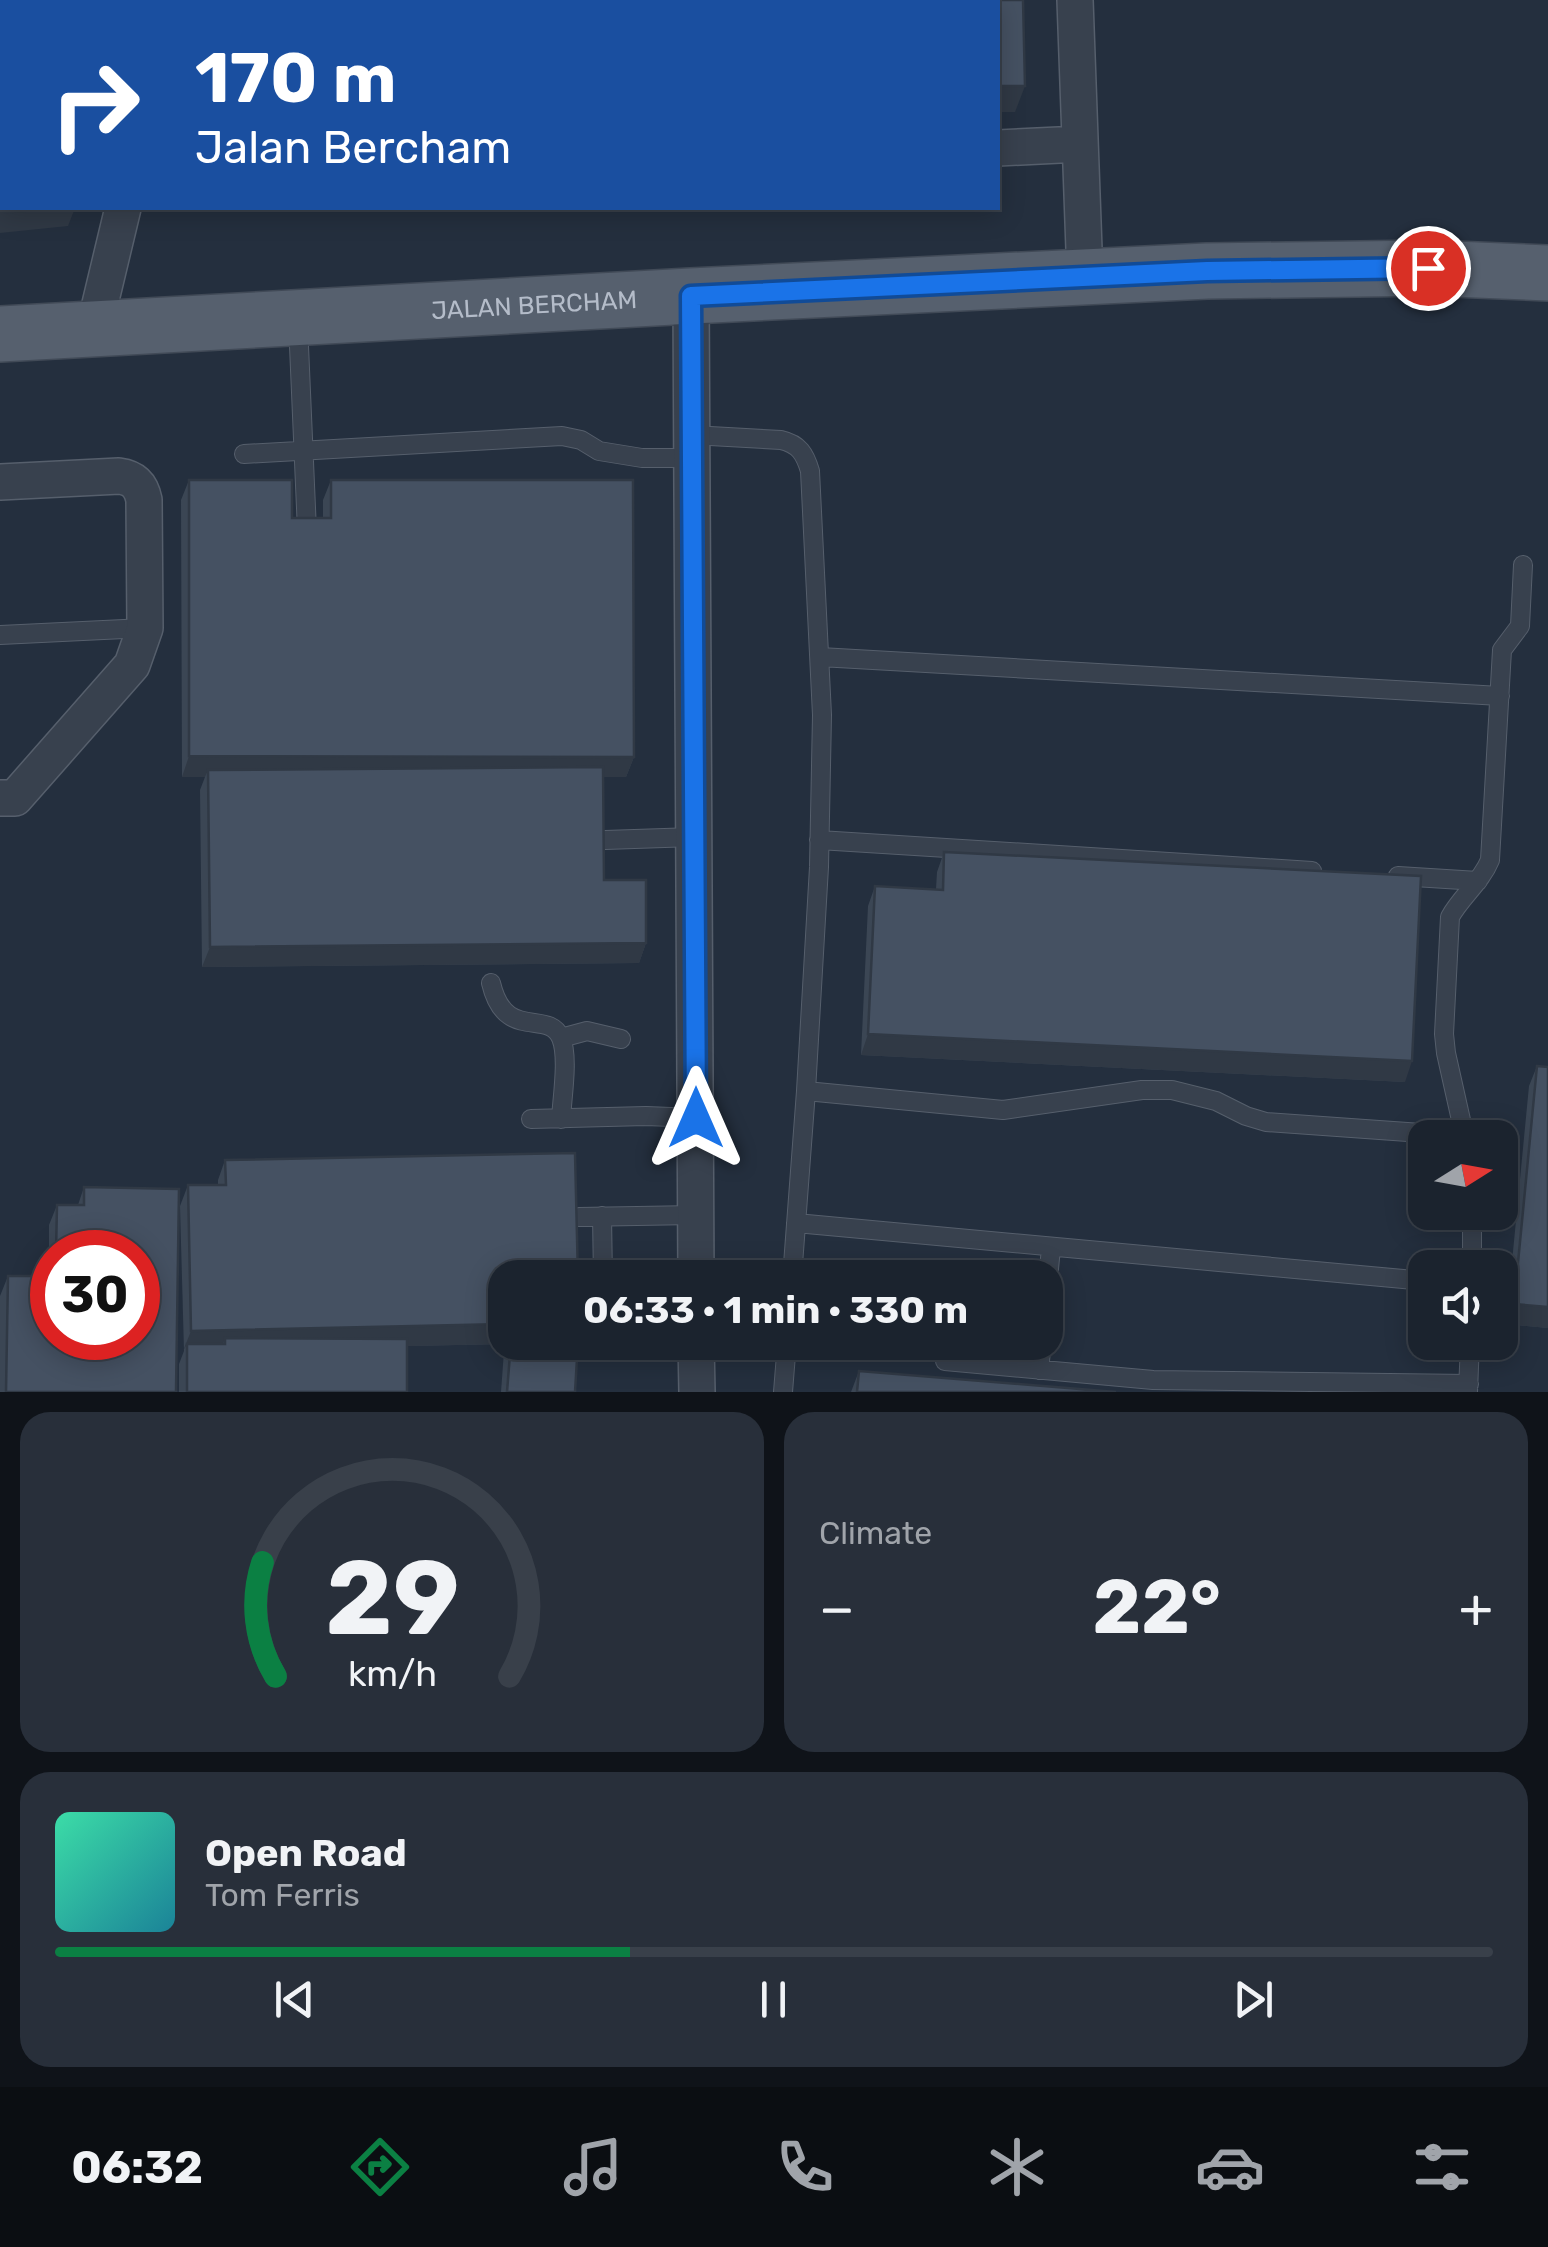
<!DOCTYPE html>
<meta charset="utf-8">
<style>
:root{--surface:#1b232e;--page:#282f3a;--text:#f1f3f6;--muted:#a0a4aa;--line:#39404a;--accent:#0b8043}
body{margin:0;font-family:Rubik,sans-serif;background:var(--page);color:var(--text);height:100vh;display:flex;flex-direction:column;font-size:38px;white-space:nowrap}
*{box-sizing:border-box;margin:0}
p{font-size:32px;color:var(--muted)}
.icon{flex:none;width:55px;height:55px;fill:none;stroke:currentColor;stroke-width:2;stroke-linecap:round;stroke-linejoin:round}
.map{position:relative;height:1392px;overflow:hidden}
.side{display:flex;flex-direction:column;gap:20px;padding:20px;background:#0f1319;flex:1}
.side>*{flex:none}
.top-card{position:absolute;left:0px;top:0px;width:1000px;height:210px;box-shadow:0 5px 25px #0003,0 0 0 2px var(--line);background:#1a4fa0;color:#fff;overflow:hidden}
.needle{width:65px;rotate:79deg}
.controls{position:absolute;left:1408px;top:1120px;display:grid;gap:20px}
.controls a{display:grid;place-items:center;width:110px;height:110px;border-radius:20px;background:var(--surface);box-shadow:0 5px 25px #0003,0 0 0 2px var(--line);font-size:50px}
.speed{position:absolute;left:30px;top:1230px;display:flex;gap:20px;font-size:50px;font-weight:700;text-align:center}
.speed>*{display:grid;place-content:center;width:130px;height:130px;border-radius:50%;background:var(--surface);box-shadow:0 5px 25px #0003,0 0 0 2px var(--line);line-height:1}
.speed .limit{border:15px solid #d22;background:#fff;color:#111}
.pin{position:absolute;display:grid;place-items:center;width:85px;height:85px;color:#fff;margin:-42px;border:5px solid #fff;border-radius:50%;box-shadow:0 2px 10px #0007}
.me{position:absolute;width:110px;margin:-55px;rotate:0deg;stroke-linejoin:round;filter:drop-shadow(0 0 8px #0008)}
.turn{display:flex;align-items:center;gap:35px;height:210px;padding:0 30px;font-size:45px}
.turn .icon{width:130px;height:130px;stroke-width:2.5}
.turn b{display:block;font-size:70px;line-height:85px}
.big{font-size:75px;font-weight:700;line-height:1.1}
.side .card{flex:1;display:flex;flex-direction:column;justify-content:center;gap:15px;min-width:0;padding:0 35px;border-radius:30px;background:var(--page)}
.side .dial{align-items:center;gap:0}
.dial svg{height:260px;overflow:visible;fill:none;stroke:var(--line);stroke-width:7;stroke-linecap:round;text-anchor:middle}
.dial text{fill:var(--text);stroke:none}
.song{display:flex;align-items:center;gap:30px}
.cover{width:120px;height:120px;border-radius:15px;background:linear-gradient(135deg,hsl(160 70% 55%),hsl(190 70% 35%))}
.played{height:10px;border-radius:5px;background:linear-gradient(90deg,var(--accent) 40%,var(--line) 40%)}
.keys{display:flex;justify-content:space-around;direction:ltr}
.heat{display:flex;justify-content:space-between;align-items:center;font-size:55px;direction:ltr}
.side .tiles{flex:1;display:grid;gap:20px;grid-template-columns:1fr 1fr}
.card:last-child{grid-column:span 2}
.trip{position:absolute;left:488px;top:1260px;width:575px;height:100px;border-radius:30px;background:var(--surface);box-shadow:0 5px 25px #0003,0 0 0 2px var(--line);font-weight:700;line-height:100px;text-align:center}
.dock{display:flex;height:160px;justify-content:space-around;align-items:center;background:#0b0e12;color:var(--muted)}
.dock .icon{width:70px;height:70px}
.dock .on{color:var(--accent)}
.dock b{font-size:45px;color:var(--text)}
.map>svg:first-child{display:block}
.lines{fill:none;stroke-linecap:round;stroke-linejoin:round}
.service-casing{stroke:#565f6c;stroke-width:20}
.minor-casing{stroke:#565f6c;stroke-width:38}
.primary-casing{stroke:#414a57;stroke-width:58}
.service{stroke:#38414e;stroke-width:18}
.minor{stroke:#38414e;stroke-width:35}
.primary{stroke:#56606e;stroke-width:55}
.wall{fill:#3b4654;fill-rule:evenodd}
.shaded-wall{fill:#303945}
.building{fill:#455162;stroke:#303945;stroke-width:2.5}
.route-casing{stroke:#114b97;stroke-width:25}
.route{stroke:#1a73e8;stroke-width:18}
.labels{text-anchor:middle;stroke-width:8;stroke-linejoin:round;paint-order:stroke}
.street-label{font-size:25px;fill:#b4bcc9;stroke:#1d2633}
</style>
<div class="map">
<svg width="1548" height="1392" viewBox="0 0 1548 1392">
<rect width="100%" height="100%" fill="#242f3e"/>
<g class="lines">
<g class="service-casing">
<path id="service" d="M558,0V2
M298,323L307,531
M692,435L781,440C799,444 805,454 810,471L822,715L819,867L806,1091L792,1278
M244,454L562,436L581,440L599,451L642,458H693
M0,635L145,628
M820,657L1500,696
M605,840L694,837
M819,840L1312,871
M1398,876L1478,881
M491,983C505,1043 548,1008 561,1038C569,1057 562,1098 561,1119
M561,1038L587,1031L621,1039
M806,1091L1003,1110L1142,1090H1172L1216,1101L1246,1116L1266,1122L1464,1136
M531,1119L646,1116L696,1118
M1465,1138L1446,1053L1444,1034L1450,917C1461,897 1481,882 1490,860L1502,650L1520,626L1523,565
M1472,1212V1268
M602,1216L603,1278
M579,1217L695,1215
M796,1223L1425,1281
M1045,1310L1051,1248
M945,1361L1153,1380L1469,1384
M1039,1370L1042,1342
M783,1392L787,1342
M1468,1392L1470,1342"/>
</g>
<g class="minor-casing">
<path id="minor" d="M84,0L85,2
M1075,0L1085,277
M998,148L1080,144
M691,296L696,1278
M94,329L123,208
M0,482L119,476C134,478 141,485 144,500L145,628L132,665L15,798H0
M696,1342L697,1392"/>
</g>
<g class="primary-casing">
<g id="primary">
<path id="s1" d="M0,334L691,296L1207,271L1429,268L1548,273"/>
</g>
</g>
<use href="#service" class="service"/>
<use href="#minor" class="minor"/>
<use href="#primary" class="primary"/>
</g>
<path class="wall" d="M189,480L292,518H323V500L331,480L634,757L626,777H603L604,880L646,943L639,963L202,967L200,790L205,777H182L181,500Z
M944,852L1405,1082L861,1055L868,906L875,886L936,889L937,872Z
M1537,1066L1548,1067V1328L1506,1324L1529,1086Z
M225,1160L505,1278V1342H578L575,1392H501L504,1351L507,1344L407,1346V1392H179V1364L184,1351L180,1206L188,1185H218V1180Z
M84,1187L179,1189L176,1392H0V1296L8,1276H49V1225L57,1205H78ZM52,1252H138V1338H52Z
M859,1371L1116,1392H851Z"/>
<path class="shaded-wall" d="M998,86H1025L1015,112H998Z
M57,208H75L68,226L0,233V213Z
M189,756L634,757L626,777H208V770L205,777H182Z
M646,943L639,963L202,967L210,947Z
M868,1034L1412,1061L1405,1082L861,1055Z
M1514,1304L1548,1307V1328L1506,1324Z
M505,1324V1342H508L507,1344L223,1350L225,1338L221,1350L187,1344L183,1351L191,1331Z"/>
<path class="building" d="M0,0H55L56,2H2V208H57L0,213Z
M320,0H555V2H282Z
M700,0H1023L1025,86H998V2H594Z
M189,480H292V518H331V480H633L634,757L189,756Z
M603,767L604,880H646V943L210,947L208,770Z
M944,852L1421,876L1412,1061L868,1034L875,886L943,890Z
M1537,1066L1548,1067V1307L1514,1304Z
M575,1153L578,1278H505V1324L191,1331L188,1185H226L225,1160Z
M84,1187L179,1189L176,1392H6L8,1276H52V1338H138V1252H56L57,1205H84Z
M225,1338L407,1339V1392H187V1344H225Z
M511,1342H578L575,1392H507Z
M859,1371L1116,1392H857Z"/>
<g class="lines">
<g class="route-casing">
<path id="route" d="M696,1118L691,296L1207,271L1428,268"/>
</g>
<use href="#route" class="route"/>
</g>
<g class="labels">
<g class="street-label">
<text dy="9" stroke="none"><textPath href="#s1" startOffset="535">JALAN BERCHAM</textPath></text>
</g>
</g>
</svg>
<div class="controls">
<a><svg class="needle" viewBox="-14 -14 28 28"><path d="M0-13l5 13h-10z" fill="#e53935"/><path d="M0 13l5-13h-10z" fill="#a0a4aa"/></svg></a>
<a><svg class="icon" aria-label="sound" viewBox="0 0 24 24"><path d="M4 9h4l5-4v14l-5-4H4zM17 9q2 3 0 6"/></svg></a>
</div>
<div class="speed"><div class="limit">30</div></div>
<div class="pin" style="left:1428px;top:268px;background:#d93025"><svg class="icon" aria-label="arrive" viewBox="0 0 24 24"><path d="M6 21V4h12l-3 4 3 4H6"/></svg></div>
<svg class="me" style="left:696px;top:1118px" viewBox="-20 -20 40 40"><path d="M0-17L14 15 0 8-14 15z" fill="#1a73e8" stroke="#fff" stroke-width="4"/></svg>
<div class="trip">06:33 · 1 min · 330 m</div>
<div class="top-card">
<div class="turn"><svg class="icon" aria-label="right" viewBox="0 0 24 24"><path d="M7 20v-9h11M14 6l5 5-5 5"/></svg><div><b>170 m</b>Jalan Bercham</div></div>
</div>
</div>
<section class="side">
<div class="tiles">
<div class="card dial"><svg viewBox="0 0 100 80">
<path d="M14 69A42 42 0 1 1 86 69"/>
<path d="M14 69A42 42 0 0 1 10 34" stroke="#0b8043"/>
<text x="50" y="56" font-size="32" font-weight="700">29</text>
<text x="50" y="72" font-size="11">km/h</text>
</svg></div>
<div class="card"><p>Climate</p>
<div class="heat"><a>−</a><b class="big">22°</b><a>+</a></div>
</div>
<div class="card">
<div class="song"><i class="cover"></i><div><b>Open Road</b><p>Tom Ferris</p></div></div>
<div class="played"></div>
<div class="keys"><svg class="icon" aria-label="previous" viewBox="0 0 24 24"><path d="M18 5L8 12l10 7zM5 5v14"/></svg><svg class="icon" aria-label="pause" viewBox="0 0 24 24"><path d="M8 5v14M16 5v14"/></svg><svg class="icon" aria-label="next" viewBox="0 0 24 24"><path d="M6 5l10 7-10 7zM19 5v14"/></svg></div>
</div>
</div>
</section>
<nav class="dock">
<b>06:32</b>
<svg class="icon on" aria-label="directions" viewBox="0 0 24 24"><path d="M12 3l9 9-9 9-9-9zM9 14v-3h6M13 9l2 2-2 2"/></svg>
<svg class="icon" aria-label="music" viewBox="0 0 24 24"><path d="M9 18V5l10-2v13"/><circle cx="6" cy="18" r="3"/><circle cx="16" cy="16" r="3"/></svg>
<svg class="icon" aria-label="phone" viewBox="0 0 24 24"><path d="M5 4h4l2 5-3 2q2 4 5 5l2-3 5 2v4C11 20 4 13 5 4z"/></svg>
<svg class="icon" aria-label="climate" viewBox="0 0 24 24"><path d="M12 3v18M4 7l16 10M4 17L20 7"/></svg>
<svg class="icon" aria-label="car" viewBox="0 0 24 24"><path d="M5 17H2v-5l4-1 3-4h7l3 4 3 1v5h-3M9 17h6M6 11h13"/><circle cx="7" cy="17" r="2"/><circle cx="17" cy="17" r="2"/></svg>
<svg class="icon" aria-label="filters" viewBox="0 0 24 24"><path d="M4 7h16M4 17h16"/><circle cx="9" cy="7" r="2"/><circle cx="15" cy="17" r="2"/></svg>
</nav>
